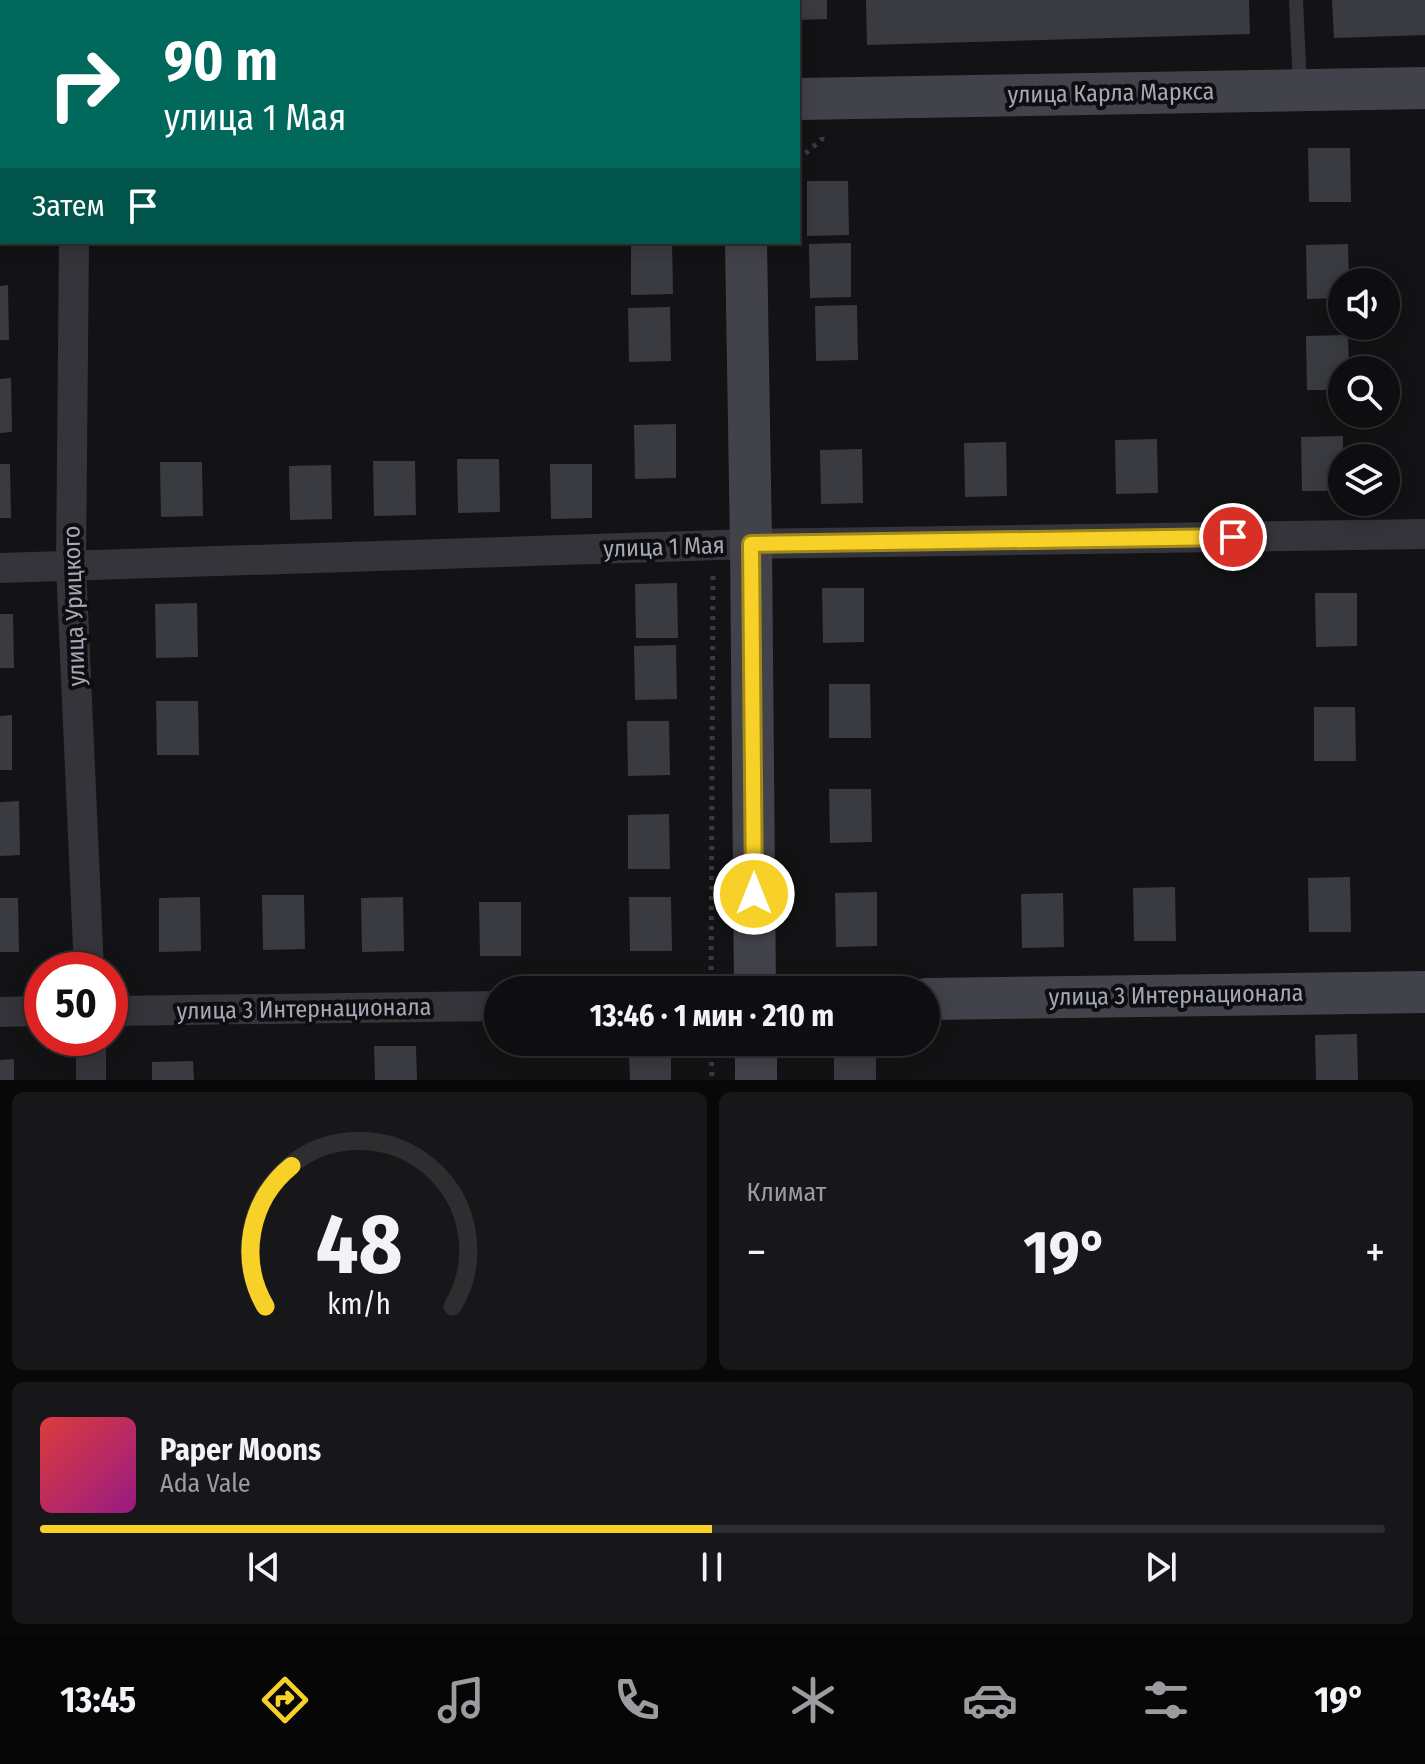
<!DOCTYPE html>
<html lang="ru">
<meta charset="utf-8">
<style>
:root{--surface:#0e0e10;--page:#171719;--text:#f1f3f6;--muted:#9b9c9f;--line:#2e2e30;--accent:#f8d128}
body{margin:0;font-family:"Fira Sans Condensed",sans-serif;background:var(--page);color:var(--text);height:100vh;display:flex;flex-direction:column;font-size:30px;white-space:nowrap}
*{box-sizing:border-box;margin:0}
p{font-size:26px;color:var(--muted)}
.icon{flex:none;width:44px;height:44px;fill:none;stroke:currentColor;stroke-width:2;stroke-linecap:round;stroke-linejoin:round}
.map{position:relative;height:1080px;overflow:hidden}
.sheet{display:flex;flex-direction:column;gap:12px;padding:12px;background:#080809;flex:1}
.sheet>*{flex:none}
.banner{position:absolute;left:0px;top:0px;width:800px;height:244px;box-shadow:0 4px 20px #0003,0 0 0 2px var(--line);background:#00695c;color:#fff;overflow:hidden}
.tools{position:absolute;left:1328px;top:268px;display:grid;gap:16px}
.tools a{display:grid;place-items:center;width:72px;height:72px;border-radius:50%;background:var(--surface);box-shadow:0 4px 20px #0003,0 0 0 2px var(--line);font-size:40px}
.speed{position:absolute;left:24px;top:952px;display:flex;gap:16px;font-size:40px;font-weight:700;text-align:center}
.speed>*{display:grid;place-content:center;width:104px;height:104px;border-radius:50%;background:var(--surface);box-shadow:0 4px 20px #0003,0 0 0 2px var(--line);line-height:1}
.speed .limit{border:12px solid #d22;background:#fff;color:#111}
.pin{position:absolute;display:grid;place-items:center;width:68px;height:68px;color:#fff;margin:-34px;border:4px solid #fff;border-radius:50%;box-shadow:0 2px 8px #0007}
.me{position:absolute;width:88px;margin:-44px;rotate:0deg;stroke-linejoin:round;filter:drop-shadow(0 0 6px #0008)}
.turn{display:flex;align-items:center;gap:28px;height:168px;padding:0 32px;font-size:36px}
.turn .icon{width:104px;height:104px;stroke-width:2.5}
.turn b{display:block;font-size:56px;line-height:68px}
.then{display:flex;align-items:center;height:76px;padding:0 32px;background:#0003;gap:16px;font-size:30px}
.big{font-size:60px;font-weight:700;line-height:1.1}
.sheet .card{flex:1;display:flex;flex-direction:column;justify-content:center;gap:12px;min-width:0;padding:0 28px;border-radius:12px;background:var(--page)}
.sheet .dial{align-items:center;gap:0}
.dial svg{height:208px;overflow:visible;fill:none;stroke:var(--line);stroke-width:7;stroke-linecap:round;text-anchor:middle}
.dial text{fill:var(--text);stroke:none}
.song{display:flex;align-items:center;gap:24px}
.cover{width:96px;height:96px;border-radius:12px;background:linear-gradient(135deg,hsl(0 70% 55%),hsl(310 70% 35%))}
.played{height:8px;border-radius:4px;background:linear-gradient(90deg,var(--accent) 50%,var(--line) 50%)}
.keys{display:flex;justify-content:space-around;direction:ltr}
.heat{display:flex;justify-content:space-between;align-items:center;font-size:44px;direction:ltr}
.sheet .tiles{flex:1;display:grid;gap:12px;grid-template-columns:1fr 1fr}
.card:last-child{grid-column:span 2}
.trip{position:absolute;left:484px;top:976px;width:456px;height:80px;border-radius:40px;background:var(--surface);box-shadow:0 4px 20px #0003,0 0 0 2px var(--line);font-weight:700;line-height:80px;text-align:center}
.tabs{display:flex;height:128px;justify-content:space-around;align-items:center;background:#060606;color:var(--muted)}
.tabs .icon{width:56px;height:56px}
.tabs .current{color:var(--accent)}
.tabs b{font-size:36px;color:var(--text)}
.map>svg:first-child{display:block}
.built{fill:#1f1f22}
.building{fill:#3a3b40}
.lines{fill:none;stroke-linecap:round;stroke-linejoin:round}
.path{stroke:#3a3b41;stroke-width:5;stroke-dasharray:4 6;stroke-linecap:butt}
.lane{stroke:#34343a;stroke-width:14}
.street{stroke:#34343a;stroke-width:30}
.secondary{stroke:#42434a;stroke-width:42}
.route-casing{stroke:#a1881a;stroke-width:20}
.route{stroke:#f8d128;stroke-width:14}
.labels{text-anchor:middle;stroke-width:8;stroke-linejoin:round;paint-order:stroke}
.street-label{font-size:24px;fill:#a4a7b6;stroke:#0e0e10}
</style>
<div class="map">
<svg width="1425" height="1080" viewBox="0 0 1425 1080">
<rect width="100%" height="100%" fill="#131315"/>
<path class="built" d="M0,0H706V2H2L0,81Z"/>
<path class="building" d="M798,0H827V19L798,20Z
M866,0H1249L1250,34L867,45Z
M1332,0H1425V35L1334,38Z
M1308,148H1350L1351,202H1309Z
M807,181H848L849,235L807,236Z
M631,242H672L673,294L631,295Z
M851,243V297L810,298L809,244Z
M1348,244L1349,282H1342V298L1307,299L1306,245Z
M8,285L9,340H0V286Z
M857,305L858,360L816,361L815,306Z
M670,307L671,361L629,362L628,308Z
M1348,335L1349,370H1342V390H1307L1306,336Z
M11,378L12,432L0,433V379Z
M676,424V478L635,479L634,425Z
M1343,436L1342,491H1302L1301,437Z
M1157,439L1158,493L1116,494L1115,440Z
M1006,442L1007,496L965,497L964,443Z
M862,449L863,503L821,504L820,450Z
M457,459H499L500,512L458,513Z
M373,461H415L416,515L374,516Z
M160,462H202L203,516L161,517Z
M0,464H10L11,518H0Z
M550,464H592V518L551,519Z
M331,465L332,519L290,520L289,466Z
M677,583L678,638H636L635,584Z
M822,588H864V642L823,643Z
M1315,593H1357V646L1316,647Z
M197,603L198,657L156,658L155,604Z
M0,614H13L14,668H0Z
M676,645L677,699L635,700L634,646Z
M829,684H870L871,738H829Z
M156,701H198L199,755H157Z
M1314,707H1355L1356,761H1314Z
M12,715V770H0V716Z
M627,721H669L670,775L628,776Z
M829,789H871L872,842L830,843Z
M19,801L20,855L0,856V802Z
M669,814L670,869H628V815Z
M1350,877L1351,932H1309L1308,878Z
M1175,887L1176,941H1134L1133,888Z
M877,892V946L836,947L835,893Z
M1063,893L1064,947L1022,948L1021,894Z
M262,895H304L305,949L263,950Z
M200,897L201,951L159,952V898Z
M403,897L404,951L362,952L361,898Z
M629,897H671L672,951H630Z
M0,898H18L19,952H0Z
M479,902H521V956H480Z
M1357,1034L1358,1080H1316L1315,1035Z
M834,1044H876V1080H834Z
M374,1046H416L417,1080H375Z
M629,1056H671V1080H630Z
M14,1059V1080H0V1060Z
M193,1061L194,1080H152V1062Z"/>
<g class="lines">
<path class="path" d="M798,160L822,139V131
M711,990L713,571
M711,1042L712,1080"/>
<path class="lane" d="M1296,0L1300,88"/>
<path class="street" d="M74,242L71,566L89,970
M0,568L751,544L1425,534
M110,1011L498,1006
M0,1012L42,1011
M91,1038V1080"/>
<path class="secondary" d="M757,2V0
M798,99L1425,88
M0,113H2
M746,242L751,544L755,990
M926,999L1425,992
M756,1042V1080"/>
</g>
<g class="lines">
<g class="route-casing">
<path id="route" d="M754,894L751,544L1233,537"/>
</g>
<use href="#route" class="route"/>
</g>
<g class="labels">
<g class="street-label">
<text transform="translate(1111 93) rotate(-1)" y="8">улица Карла Маркса</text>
<text transform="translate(664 547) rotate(-2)" y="8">улица 1 Мая</text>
<text transform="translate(74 606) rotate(-92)" y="8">улица Урицкого</text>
<text transform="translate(1176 995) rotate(-1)" y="8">улица 3 Интернационала</text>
<text transform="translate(304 1009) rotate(-1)" y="8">улица 3 Интернационала</text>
</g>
</g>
</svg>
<div class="tools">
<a><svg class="icon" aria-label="sound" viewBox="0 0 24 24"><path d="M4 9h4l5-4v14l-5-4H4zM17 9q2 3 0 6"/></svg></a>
<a><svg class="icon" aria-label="search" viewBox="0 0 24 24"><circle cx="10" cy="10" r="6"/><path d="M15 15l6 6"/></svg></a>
<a><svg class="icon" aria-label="layers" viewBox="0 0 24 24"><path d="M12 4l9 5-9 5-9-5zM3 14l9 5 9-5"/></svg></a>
</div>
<div class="speed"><div class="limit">50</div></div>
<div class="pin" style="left:1233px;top:537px;background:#d93025"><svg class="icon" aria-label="arrive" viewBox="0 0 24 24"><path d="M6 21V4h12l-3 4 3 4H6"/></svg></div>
<svg class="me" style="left:754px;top:894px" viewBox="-20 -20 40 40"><circle r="17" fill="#f8d128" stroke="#fff" stroke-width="3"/><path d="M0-11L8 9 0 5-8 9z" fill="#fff"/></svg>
<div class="trip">13:46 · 1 мин · 210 m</div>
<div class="banner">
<div class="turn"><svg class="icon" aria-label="right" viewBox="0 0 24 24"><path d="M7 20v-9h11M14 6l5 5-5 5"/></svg><div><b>90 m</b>улица 1 Мая</div></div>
<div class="then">Затем<svg class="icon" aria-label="arrive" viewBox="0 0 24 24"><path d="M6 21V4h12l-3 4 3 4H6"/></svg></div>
</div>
</div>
<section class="sheet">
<div class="tiles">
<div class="card dial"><svg viewBox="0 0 100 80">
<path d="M14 69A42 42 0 1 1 86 69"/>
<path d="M14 69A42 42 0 0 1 24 15" stroke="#f8d128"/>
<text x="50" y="56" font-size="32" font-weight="700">48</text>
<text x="50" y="72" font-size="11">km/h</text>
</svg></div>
<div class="card"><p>Климат</p>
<div class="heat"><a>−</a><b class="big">19°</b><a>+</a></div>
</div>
<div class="card">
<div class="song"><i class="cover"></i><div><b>Paper Moons</b><p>Ada Vale</p></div></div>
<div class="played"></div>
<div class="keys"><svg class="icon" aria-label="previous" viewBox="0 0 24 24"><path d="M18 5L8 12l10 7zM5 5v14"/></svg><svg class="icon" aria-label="pause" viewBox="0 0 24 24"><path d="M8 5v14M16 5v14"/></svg><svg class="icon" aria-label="next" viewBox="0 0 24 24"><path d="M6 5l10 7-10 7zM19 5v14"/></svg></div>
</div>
</div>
</section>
<nav class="tabs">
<b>13:45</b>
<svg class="icon current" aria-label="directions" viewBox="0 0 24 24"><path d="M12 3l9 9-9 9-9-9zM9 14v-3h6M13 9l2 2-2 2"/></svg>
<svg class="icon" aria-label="music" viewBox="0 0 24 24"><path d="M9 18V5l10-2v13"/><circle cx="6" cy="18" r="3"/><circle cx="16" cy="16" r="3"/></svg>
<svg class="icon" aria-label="phone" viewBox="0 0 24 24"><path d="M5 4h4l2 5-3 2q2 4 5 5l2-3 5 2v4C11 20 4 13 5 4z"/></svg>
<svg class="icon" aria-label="climate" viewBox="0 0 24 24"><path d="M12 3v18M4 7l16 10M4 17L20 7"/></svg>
<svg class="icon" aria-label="car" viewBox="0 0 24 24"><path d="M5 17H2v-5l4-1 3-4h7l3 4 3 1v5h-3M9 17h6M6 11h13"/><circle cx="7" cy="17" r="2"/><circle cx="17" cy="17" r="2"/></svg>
<svg class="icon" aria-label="filters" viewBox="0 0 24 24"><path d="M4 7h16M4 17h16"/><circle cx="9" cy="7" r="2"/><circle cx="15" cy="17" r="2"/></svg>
<b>19°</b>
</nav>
